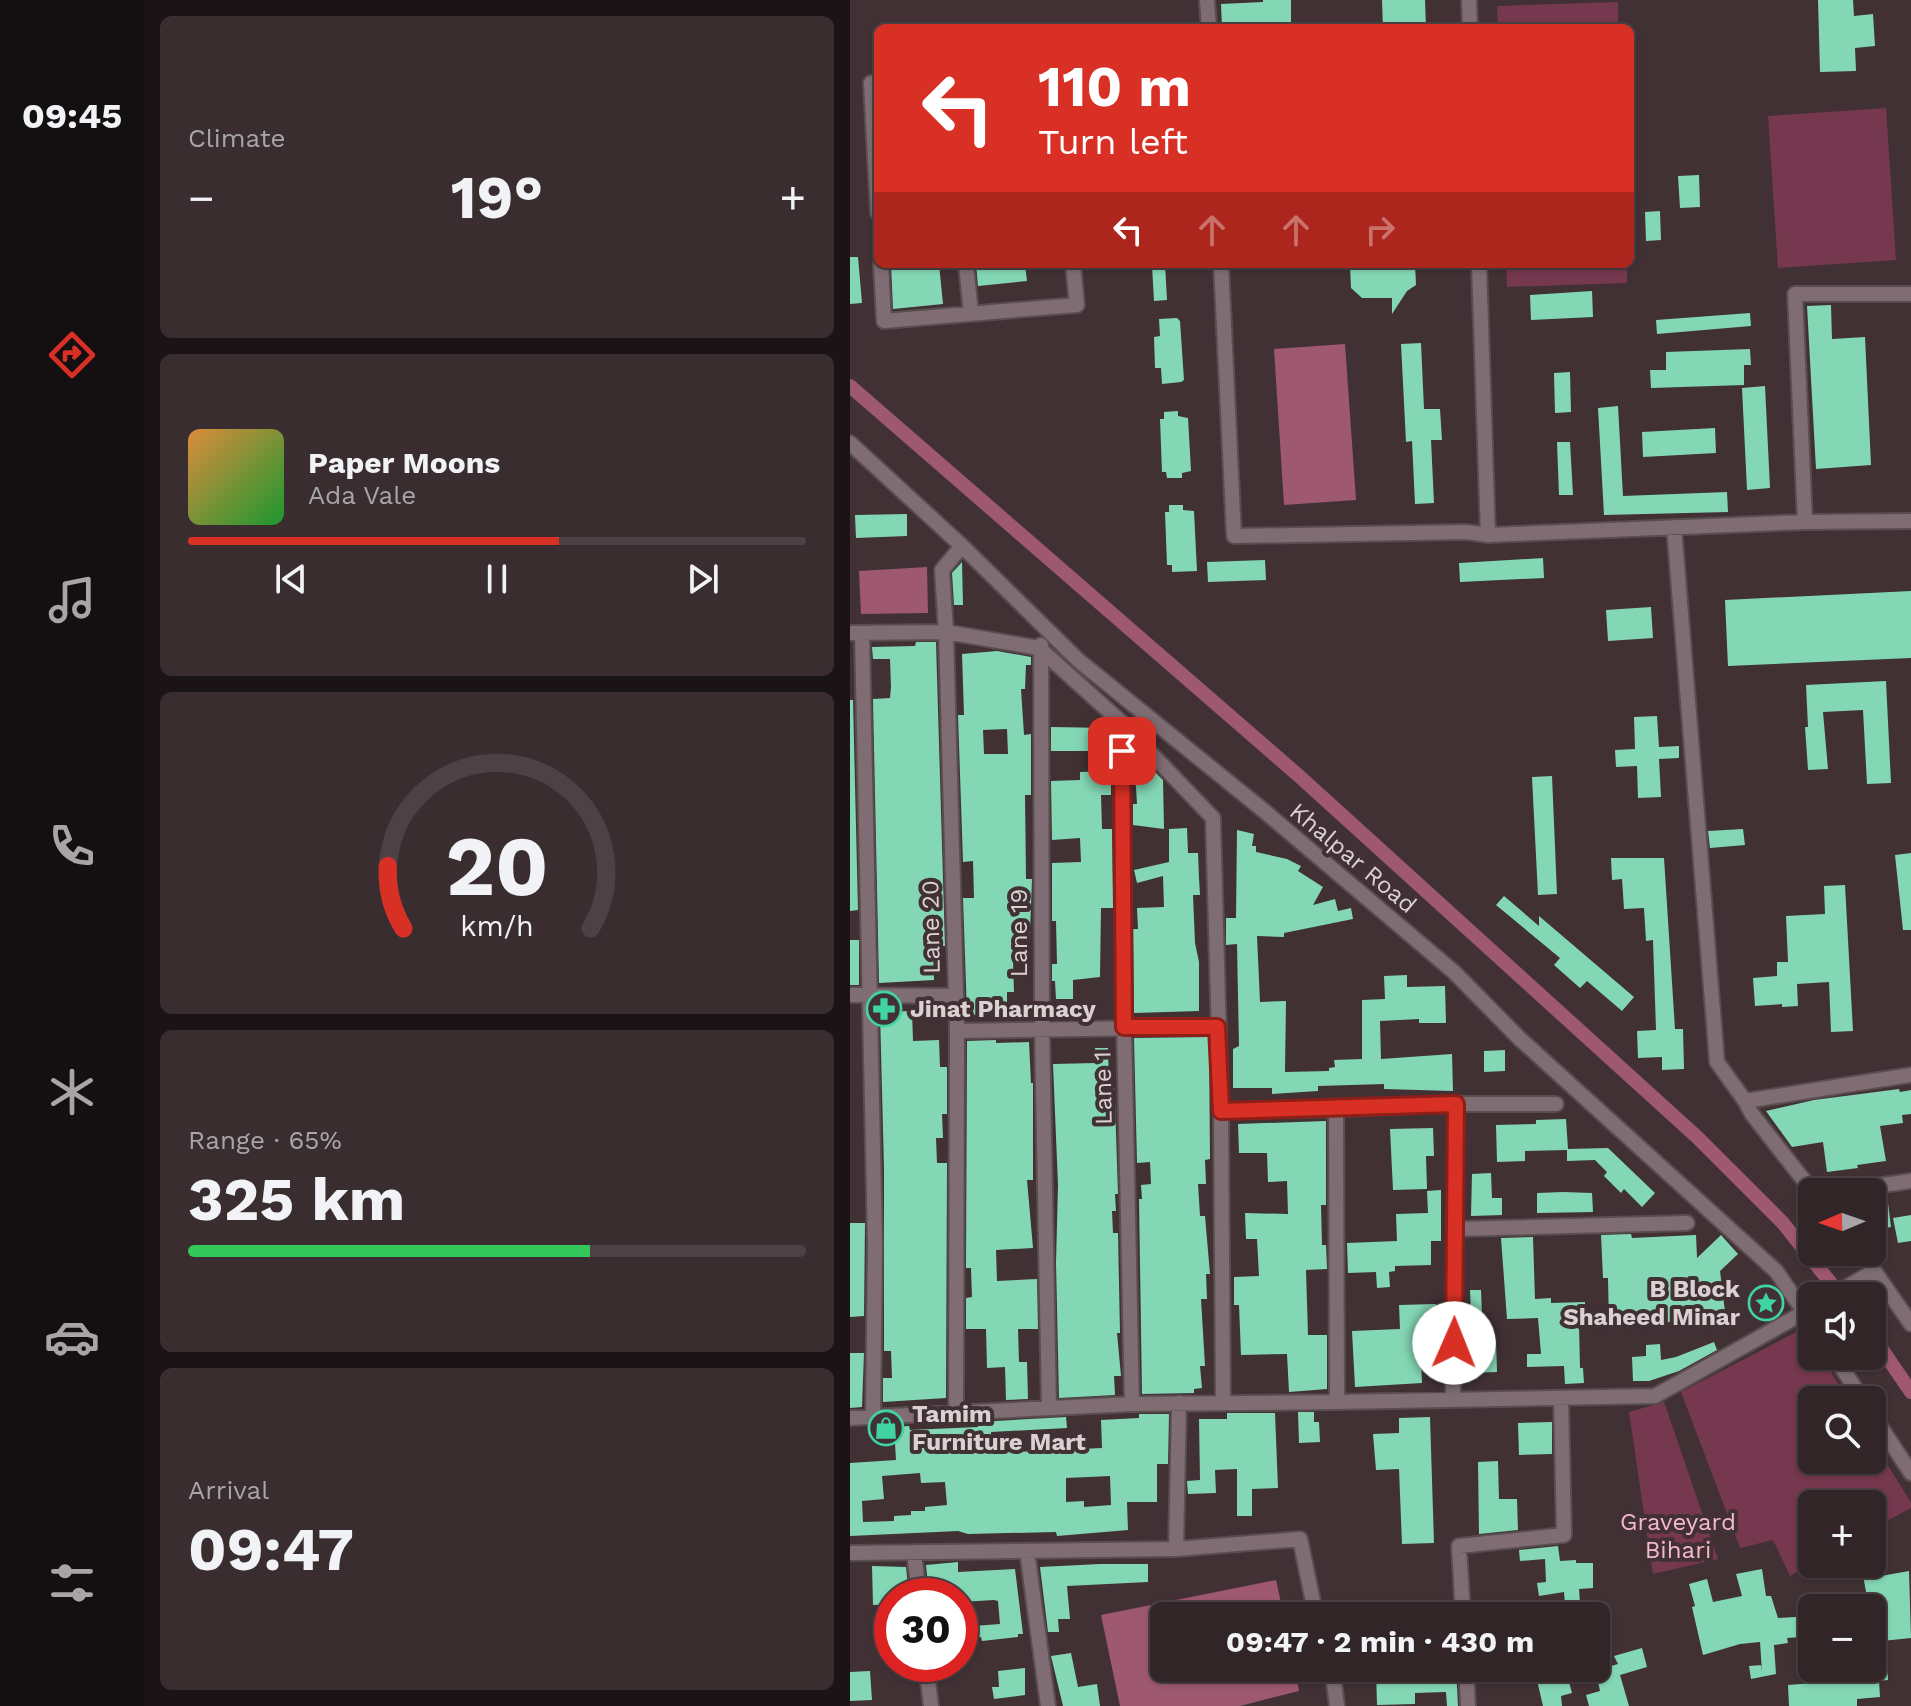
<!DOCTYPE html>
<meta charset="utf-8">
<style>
:root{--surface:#312528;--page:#392d30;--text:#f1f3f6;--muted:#a8a5a8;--line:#4c4245;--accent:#d93025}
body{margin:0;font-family:"Work Sans",sans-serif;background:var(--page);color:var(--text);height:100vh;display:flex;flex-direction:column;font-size:30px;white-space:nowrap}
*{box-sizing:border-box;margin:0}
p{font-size:26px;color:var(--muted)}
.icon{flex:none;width:44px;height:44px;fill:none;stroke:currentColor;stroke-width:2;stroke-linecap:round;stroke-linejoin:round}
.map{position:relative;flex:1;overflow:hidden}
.sheet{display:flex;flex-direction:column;gap:16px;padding:16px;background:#1b1416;width:706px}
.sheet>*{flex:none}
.guide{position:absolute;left:24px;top:24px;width:760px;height:244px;border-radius:12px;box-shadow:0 2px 6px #0004,0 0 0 2px var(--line);background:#d93025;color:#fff;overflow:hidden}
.needle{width:52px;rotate:268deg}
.tools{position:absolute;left:948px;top:1178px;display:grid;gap:16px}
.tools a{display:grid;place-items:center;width:88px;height:88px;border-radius:12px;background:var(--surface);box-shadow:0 2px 6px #0004,0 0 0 2px var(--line);font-size:40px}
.speed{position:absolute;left:24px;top:1578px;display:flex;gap:16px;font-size:40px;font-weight:700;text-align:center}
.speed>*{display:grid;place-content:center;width:104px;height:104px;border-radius:50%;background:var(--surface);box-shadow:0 2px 6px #0004,0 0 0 2px var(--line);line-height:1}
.speed .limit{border:12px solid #d22;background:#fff;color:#111}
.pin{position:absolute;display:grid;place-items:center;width:68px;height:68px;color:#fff;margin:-34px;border-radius:16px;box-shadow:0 4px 12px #0006}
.me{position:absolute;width:88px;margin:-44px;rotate:1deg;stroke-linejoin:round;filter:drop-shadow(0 0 6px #0008)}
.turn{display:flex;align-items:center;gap:28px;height:168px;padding:0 32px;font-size:36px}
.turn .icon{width:104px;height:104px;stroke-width:2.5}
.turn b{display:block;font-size:56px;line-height:68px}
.lanes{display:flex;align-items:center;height:76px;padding:0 32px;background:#0003;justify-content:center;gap:40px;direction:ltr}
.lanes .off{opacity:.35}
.big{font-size:60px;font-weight:700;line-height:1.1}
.sheet .widget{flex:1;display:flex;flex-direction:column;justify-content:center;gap:12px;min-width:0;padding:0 28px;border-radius:12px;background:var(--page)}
.sheet .dial{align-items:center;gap:0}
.dial svg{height:208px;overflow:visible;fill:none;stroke:var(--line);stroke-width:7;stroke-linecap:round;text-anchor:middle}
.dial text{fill:var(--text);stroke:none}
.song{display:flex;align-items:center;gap:24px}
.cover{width:96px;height:96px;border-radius:12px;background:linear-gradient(135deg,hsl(30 70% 55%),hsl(130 70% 35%))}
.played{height:8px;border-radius:4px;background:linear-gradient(90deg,var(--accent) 60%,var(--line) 60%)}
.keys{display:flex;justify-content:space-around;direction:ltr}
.heat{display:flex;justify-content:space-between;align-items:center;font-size:44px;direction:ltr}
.charge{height:12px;border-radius:6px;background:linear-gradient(90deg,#34c759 65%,var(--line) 0)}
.trip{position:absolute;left:300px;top:1602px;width:460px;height:80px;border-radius:12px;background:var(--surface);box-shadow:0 2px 6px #0004,0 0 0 2px var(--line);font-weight:700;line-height:80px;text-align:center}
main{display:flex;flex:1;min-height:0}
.tab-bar{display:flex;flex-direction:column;width:144px;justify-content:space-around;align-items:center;background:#140f10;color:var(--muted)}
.tab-bar .icon{width:56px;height:56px}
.tab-bar .active{color:var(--accent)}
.tab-bar b{font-size:36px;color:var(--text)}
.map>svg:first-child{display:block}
.green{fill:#76384e}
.water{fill:#9e5870}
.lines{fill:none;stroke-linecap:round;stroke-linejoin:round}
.canal{stroke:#9e5870;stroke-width:14}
.building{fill:#84d7b5;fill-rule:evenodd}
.minor-casing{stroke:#594d50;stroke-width:18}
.minor{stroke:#7f6d73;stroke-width:14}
.route-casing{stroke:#8d1f18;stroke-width:20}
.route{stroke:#d93025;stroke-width:14}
.labels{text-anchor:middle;stroke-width:8;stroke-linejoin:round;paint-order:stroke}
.street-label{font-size:24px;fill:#dbd1d3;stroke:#413135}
.poi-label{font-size:24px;font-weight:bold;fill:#dbd1d3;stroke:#413135;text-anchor:start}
.park-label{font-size:24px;fill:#f6b8cb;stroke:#413135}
</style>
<main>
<nav class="tab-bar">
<b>09:45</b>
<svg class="icon active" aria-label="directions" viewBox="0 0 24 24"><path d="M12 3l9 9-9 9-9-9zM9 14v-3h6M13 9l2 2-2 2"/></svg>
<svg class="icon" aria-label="music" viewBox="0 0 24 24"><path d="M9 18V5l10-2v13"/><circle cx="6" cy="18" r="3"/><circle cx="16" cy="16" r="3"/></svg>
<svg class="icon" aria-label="phone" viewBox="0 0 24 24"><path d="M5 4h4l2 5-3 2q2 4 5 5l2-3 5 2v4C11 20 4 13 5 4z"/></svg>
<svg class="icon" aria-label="climate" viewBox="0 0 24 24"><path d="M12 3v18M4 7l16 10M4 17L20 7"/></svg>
<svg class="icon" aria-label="car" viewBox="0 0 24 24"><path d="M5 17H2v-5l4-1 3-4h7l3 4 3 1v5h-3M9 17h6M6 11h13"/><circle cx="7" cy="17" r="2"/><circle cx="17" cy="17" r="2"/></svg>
<svg class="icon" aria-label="filters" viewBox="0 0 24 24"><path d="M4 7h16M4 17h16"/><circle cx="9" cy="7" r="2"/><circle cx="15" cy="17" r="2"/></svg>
</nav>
<section class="sheet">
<div class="widget"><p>Climate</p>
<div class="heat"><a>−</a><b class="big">19°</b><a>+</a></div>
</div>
<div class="widget">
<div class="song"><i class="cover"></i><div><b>Paper Moons</b><p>Ada Vale</p></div></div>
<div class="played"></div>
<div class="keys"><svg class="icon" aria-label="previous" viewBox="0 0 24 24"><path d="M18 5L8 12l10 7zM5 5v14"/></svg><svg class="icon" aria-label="pause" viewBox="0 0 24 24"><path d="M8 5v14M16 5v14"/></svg><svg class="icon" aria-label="next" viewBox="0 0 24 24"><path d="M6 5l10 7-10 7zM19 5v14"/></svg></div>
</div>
<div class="widget dial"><svg viewBox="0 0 100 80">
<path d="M14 69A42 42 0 1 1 86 69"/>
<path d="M14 69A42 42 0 0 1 8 45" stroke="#d93025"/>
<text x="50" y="56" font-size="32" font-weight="700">20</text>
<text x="50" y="72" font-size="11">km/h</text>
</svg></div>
<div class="widget"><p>Range · 65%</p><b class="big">325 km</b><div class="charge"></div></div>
<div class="widget"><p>Arrival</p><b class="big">09:47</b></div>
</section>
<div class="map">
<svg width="1061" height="1706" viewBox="0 0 1061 1706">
<rect width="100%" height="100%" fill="#413135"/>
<path class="green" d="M768,2V28H648L647,6Z
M1036,108L1046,260L928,268L918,116Z
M656,264H777V283L657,287Z
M954,1328L962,1341V1356H971L998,1400H962V1460H1022V1439L1061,1503V1508L1022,1529V1504H962V1563L940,1576L923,1540L890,1548L831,1392Z
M814,1402L868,1559L803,1574L779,1412Z"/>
<path class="water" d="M495,344L506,500L434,505L424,349Z
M77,567L78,613L11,614L9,571Z
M426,1580L434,1616H314V1668H445L449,1691L390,1706H270L251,1615Z"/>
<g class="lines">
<path class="canal" d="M0,386L449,776L847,1137L933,1223L991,1296
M1022,1335L1061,1392"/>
</g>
<path class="building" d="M413,0H441V28H372L371,4L413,2Z
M532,0H575L576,28H533Z
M968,0H1003L1004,16L1023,14L1025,46L1005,48L1006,71L970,72Z
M849,175L850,207L830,208L828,176Z
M810,211L811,240L796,241L795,212Z
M0,257H8L12,303L0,304Z
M41,264H89L93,304L43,309Z
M126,264H175L177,281L128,286Z
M315,264L317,300L304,301L302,265Z
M505,264H565L566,285L557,291L542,314V298H512L501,288L500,266Z
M742,291L743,317L681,320L680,295Z
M981,305L982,339L1015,337L1021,465L966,469L957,306Z
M900,313L901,326L807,334L806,320Z
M327,318L330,321L334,380L331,382L312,384L311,368H305L304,337L310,336L309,319Z
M571,343L574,409H590L592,440H581L584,503L565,504L562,441L556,442L551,344Z
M900,349L901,365H894V385L801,388L800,370H816V352Z
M720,372L721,412L705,413L704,373Z
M915,386L920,488L897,490L892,388Z
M768,406L773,496L877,492L878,512L754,515L748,408Z
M328,411V416L338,418L341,471L332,473V478H317L316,472H312L310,419H314V412Z
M865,428L866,453L793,457L792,432Z
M707,442H720L723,495H709Z
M319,505H333V510L344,511L347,571L322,572V565H317L315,512H319Z
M57,514V536L6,538L5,515Z
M693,558L694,578L610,582L609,563Z
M415,560L416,580L358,582L357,562Z
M112,562L113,605H104L102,573Z
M1061,591V658L878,666L875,600Z
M801,607L803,638L758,641L756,610Z
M66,642H86L95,946H83L84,980L29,983L23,699L40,698L41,687L40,659H23L22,647L65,646Z
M147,651L181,657V665H176L175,689H171L174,735L181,734V795H175L176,879H182L179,959L163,960L164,992H157V1009H146V1014L117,1015L113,898H124L123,861L113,862L108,715H114L112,654ZM157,729L158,754H134L133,730Z
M1036,681L1041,783L1017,784L1013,710L973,712L978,769L958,770L955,727H958L956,685Z
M0,700H3L8,910L0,911Z
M807,716L809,747L829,746V758L809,759L811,797L788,798L787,766L766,767L765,750L785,749L784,717Z
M201,727L260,728L259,751H201Z
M293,770L304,771L313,780L314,829L283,825V804H287L285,771Z
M261,771V795H251L252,829H262L263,908H251L250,977L223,980V999H206L205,981H202V964H207L206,921H202V863L231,862L230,838L202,840L201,781L230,780V772Z
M702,776L707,894L688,895L682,777Z
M337,828L338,853H348L349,878L350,895H343L345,943L349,962V1011L284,1013L283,929H288L287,908L314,907L313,876L287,883L284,870L319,862V829Z
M893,829L895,845L860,848L858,831Z
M387,830L404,834L402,846H406V852L437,859L451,866L448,871L473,887L463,905L485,899L488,911L501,908L503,919L434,933V937L407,936L410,1002L436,1001L435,1072L479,1071V1068L485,1067L484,1060L512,1059V1000L535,999L534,976L557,975V987L595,986L596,1023H569V1019L530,1021L531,1059L602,1054L603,1091L534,1089V1084L468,1086V1091L422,1094V1088H383V1049L389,1046L387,944L376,945V918H386Z
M1061,853V930H1053L1045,855Z
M761,858H814L825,1029H833L834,1069L812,1070V1057L788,1058L787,1031L806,1030L803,940L796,941L794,908L774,909L772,879L762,880Z
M995,885L1003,1031L981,1032L979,982L947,984L948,1006L932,1007V1004L905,1006L903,978L927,976V962H938L936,916L975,914L974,886Z
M654,896L689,926V916L784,997L772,1011L737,981L730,988L704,965L710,958L646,905Z
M0,940H9V985H0Z
M62,1011L63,1041L89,1040L90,1067H97V1114H92L93,1138H86L87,1163H97L96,1398L33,1402V1378H42L41,1351H34V1169L30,1012Z
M359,1037L360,1159L355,1160L356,1184H348L350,1216H355L360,1274H356L357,1299H351L355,1366H350L352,1388L344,1389V1393L292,1394L289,1199H292L291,1185L301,1184L300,1162L287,1163L284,1038Z
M146,1040V1043L179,1042L181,1083H183V1180H177L183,1248L146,1250L147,1281L187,1279L188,1329H168L169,1362H177L178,1399L156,1400L155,1367L137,1368L136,1329H116V1298L122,1297L121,1268H116L117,1041Z
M245,1048H258L259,1084H264L265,1102L268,1194H265L266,1211H262L263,1233H268L270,1333H267L271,1376H264L265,1395L209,1398L206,1263L208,1185L203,1064L246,1063Z
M655,1050V1071L634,1072V1051Z
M1049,1089L1050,1092L1061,1090V1114L1052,1115L1053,1123L1030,1126L1036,1161L1007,1165L1008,1168L977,1172L973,1142L942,1147L916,1111L964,1100Z
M716,1119L718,1149L758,1148L805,1193L792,1207L774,1189L771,1193L754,1176L757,1172L745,1160L717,1161V1150L675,1151V1161L647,1162L646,1125L686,1124V1120Z
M476,1121V1205H471L472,1245H476L477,1269L456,1270L458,1335H477V1389L439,1392L437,1354L391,1355L389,1305H384V1277L409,1276L407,1239H396L395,1213L438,1214L437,1181L418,1182L417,1153H389L388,1124Z
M583,1128L584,1156H576L577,1189L543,1190L540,1129Z
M641,1173L642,1198H652V1215L621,1216L622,1174Z
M591,1190V1241H581V1265L545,1266V1271L539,1272L540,1287L527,1288L526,1272L498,1273L497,1243L547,1241L546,1214L578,1213L577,1191Z
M713,1192L742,1193L743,1212L687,1213V1193Z
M1037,1195L1041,1227L1022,1230V1197Z
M1061,1215V1241L1048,1243L1043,1218Z
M0,1223H15L14,1316L0,1317Z
M781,1234L782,1238L846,1235L847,1258L871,1235L888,1254L870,1271L876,1320L759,1324L758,1278H753L751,1235Z
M683,1237L685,1299L701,1298V1303L735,1302L736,1324L729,1325L730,1368H733L734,1383L715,1384L714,1366L677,1367V1354H691L688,1318L657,1319L651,1238Z
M620,1290H631L633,1339H646L647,1372L619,1373L618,1340H622Z
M586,1304V1326H574L575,1356H571L572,1383L505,1387L502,1331L550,1329L549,1305Z
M864,1342L867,1350L829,1371L799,1381H783L782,1357L796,1356V1345L810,1344L811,1360L826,1357Z
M0,1353H14L12,1407L0,1408Z
M448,1412H464V1422H469L470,1442L449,1443Z
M377,1413H425L428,1488L402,1489V1516H387V1469L365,1470L366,1493L338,1494L337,1481L350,1480L349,1419H377Z
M289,1414H319L318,1464H307V1502H277L278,1530L207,1536L206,1532L118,1534L108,1531L0,1536V1463L46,1460L44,1427L59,1426L60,1430L128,1427V1422L216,1417L217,1428L141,1432L142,1453L252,1448L251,1420L289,1418ZM70,1473L71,1483L95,1482L97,1505L75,1507V1511H61V1515L44,1516V1521L13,1522L12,1501L34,1499L32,1476ZM260,1476L261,1505L234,1507V1501L216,1502V1478Z
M580,1417L584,1543L552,1544L549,1469L526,1470L523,1434L549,1433V1418Z
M702,1422V1454L669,1455L668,1423Z
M648,1461L649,1499H667L668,1530L629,1534L628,1462Z
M708,1546L710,1561L726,1560V1563H743V1588L729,1589L730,1603L715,1604L714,1592L689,1596L687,1583L696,1582L695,1559L670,1561L669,1550Z
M108,1562V1572L165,1569L173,1634H168V1637L132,1641L131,1637L110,1639V1627L150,1624L148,1601L144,1600L110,1602V1596H79L76,1565Z
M250,1564H298V1582L217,1586L220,1619H208L209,1632H198L190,1567Z
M1011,1564H1029L1031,1576L1059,1571L1061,1638L1032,1641V1637L1022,1638V1597H1017Z
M22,1566L56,1567L59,1596H42V1604L23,1605Z
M912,1569L916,1596H921L928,1618L962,1616V1636L937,1638L938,1643L924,1645L926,1674L901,1679L899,1666L912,1665V1672L910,1642L890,1644L853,1655L842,1607L845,1606L839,1584L857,1579L863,1602L892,1596L886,1574Z
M792,1648L797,1667L770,1675L779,1706H739L736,1695L750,1691L748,1681L740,1683L737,1673L768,1664L764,1656Z
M221,1653L228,1687L247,1684L250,1706H213L201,1656Z
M1037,1659L1038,1680L1029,1681L1030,1697L1007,1699V1706H939L938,1685L964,1683V1668H1022V1660Z
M175,1668V1695L144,1699L142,1687H149L148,1671Z
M557,1668H606L608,1706H597L596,1692L565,1693V1704L527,1705L526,1670Z
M20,1671L22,1700L0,1701V1672Z
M699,1672L703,1682L718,1678L722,1693L711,1696L712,1706H693L686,1676Z"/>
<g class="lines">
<g class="minor-casing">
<path id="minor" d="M357,0L359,28
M619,0L620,28
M28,83H21L28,213
M31,264L34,321L227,305L223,264
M116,264L121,314
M371,264L384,536L616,532L638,535L955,522L1061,521
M629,264L638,535
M0,443L112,546L228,660L413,810L604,972L670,1039L926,1271L962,1323
M955,522L945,294H1061
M824,527L867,1062L895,1101L902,1114L963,1192
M0,633L96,632L189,648
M12,634L25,1244L23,1417
M191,645L192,1030L199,1408
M189,648L271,722L363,818L371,1111L373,1402
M271,722L274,1027L282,1404
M0,995L105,996
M107,1031L367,1027
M895,1101L1061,1075
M606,1104H706
M486,1109L606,1104L603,1400
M986,1192L1061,1181
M606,1229L837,1223
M1011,1252L1061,1324
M982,1296L1024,1271
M984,1356L1013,1400
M487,1402L805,1396L962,1308
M106,1412L107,1031L96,632L92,570L112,546
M1022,1414L1061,1473
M0,1418L282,1404L487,1402L486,1109L371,1111
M326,1549L450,1539L466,1616
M177,1551L198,1706
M64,1552L69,1596
M0,1553L326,1549L329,1403
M613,1616L609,1546L714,1535L711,1398
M76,1664L81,1706
M482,1668L487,1706
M616,1668L618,1706"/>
</g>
<use href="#minor" class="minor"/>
</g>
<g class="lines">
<g class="route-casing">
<path id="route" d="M272,751L274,1027H367L371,1111L606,1104L604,1343"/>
</g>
<use href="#route" class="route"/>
</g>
<defs>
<g id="pharmacy-ring" transform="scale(1.8)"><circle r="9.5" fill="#413135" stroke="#3fd4a2" stroke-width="1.5"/><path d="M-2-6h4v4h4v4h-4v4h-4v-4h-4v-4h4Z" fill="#3fd4a2"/></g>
<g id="sight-ring" transform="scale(1.8)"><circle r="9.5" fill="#413135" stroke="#3fd4a2" stroke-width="1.5"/><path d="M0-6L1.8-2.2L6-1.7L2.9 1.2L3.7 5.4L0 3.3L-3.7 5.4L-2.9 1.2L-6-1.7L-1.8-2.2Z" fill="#3fd4a2"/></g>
<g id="shop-ring" transform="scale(1.8)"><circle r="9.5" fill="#413135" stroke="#3fd4a2" stroke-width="1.5"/><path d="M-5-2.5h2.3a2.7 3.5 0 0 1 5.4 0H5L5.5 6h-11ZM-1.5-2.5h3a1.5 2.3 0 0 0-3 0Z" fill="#3fd4a2"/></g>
</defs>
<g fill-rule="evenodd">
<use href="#pharmacy-ring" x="34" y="1009"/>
<use href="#sight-ring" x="916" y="1303"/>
<use href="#shop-ring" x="36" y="1428"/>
</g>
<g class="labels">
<g class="street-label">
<text transform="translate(503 858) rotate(40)" y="8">Khalpar Road</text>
<text transform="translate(81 927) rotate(-91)" y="8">Lane 20</text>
<text transform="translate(169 933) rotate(-90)" y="8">Lane 19</text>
<text transform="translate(253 1088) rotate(-91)" y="8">Lane 1</text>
</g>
<g class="poi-label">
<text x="60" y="1017">Jinat Pharmacy</text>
<text x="890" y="1297" text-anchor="end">B Block<tspan x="890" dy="28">Shaheed Minar</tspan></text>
<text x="62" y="1422">Tamim<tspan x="62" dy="28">Furniture Mart</tspan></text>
</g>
<g class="park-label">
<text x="828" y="1530">Graveyard<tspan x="828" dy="28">Bihari</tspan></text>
</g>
</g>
</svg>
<div class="tools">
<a><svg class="needle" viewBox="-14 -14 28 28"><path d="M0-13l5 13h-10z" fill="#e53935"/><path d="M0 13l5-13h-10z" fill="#a8a5a8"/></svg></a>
<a><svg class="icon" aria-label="sound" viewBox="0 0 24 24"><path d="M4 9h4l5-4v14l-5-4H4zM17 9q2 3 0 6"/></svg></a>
<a><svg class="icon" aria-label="search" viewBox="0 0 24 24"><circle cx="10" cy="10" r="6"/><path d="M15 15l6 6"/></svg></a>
<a>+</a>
<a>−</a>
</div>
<div class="speed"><div class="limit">30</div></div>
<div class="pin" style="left:272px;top:751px;background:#d93025"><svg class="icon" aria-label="arrive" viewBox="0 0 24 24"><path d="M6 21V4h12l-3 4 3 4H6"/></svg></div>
<svg class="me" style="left:604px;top:1343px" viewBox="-20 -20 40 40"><circle r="19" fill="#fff"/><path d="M0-13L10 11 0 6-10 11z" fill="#d93025"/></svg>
<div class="trip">09:47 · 2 min · 430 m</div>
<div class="guide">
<div class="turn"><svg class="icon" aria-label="left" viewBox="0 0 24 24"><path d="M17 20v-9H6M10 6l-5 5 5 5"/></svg><div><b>110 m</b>Turn left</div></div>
<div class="lanes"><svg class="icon" aria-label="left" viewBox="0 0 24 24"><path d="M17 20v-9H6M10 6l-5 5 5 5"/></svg><svg class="icon off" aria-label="ahead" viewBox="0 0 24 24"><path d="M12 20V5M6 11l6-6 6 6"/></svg><svg class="icon off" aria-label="ahead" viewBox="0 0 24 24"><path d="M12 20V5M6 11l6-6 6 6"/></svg><svg class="icon off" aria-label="right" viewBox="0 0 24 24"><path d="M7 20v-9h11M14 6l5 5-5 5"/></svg></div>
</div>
</div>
</main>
